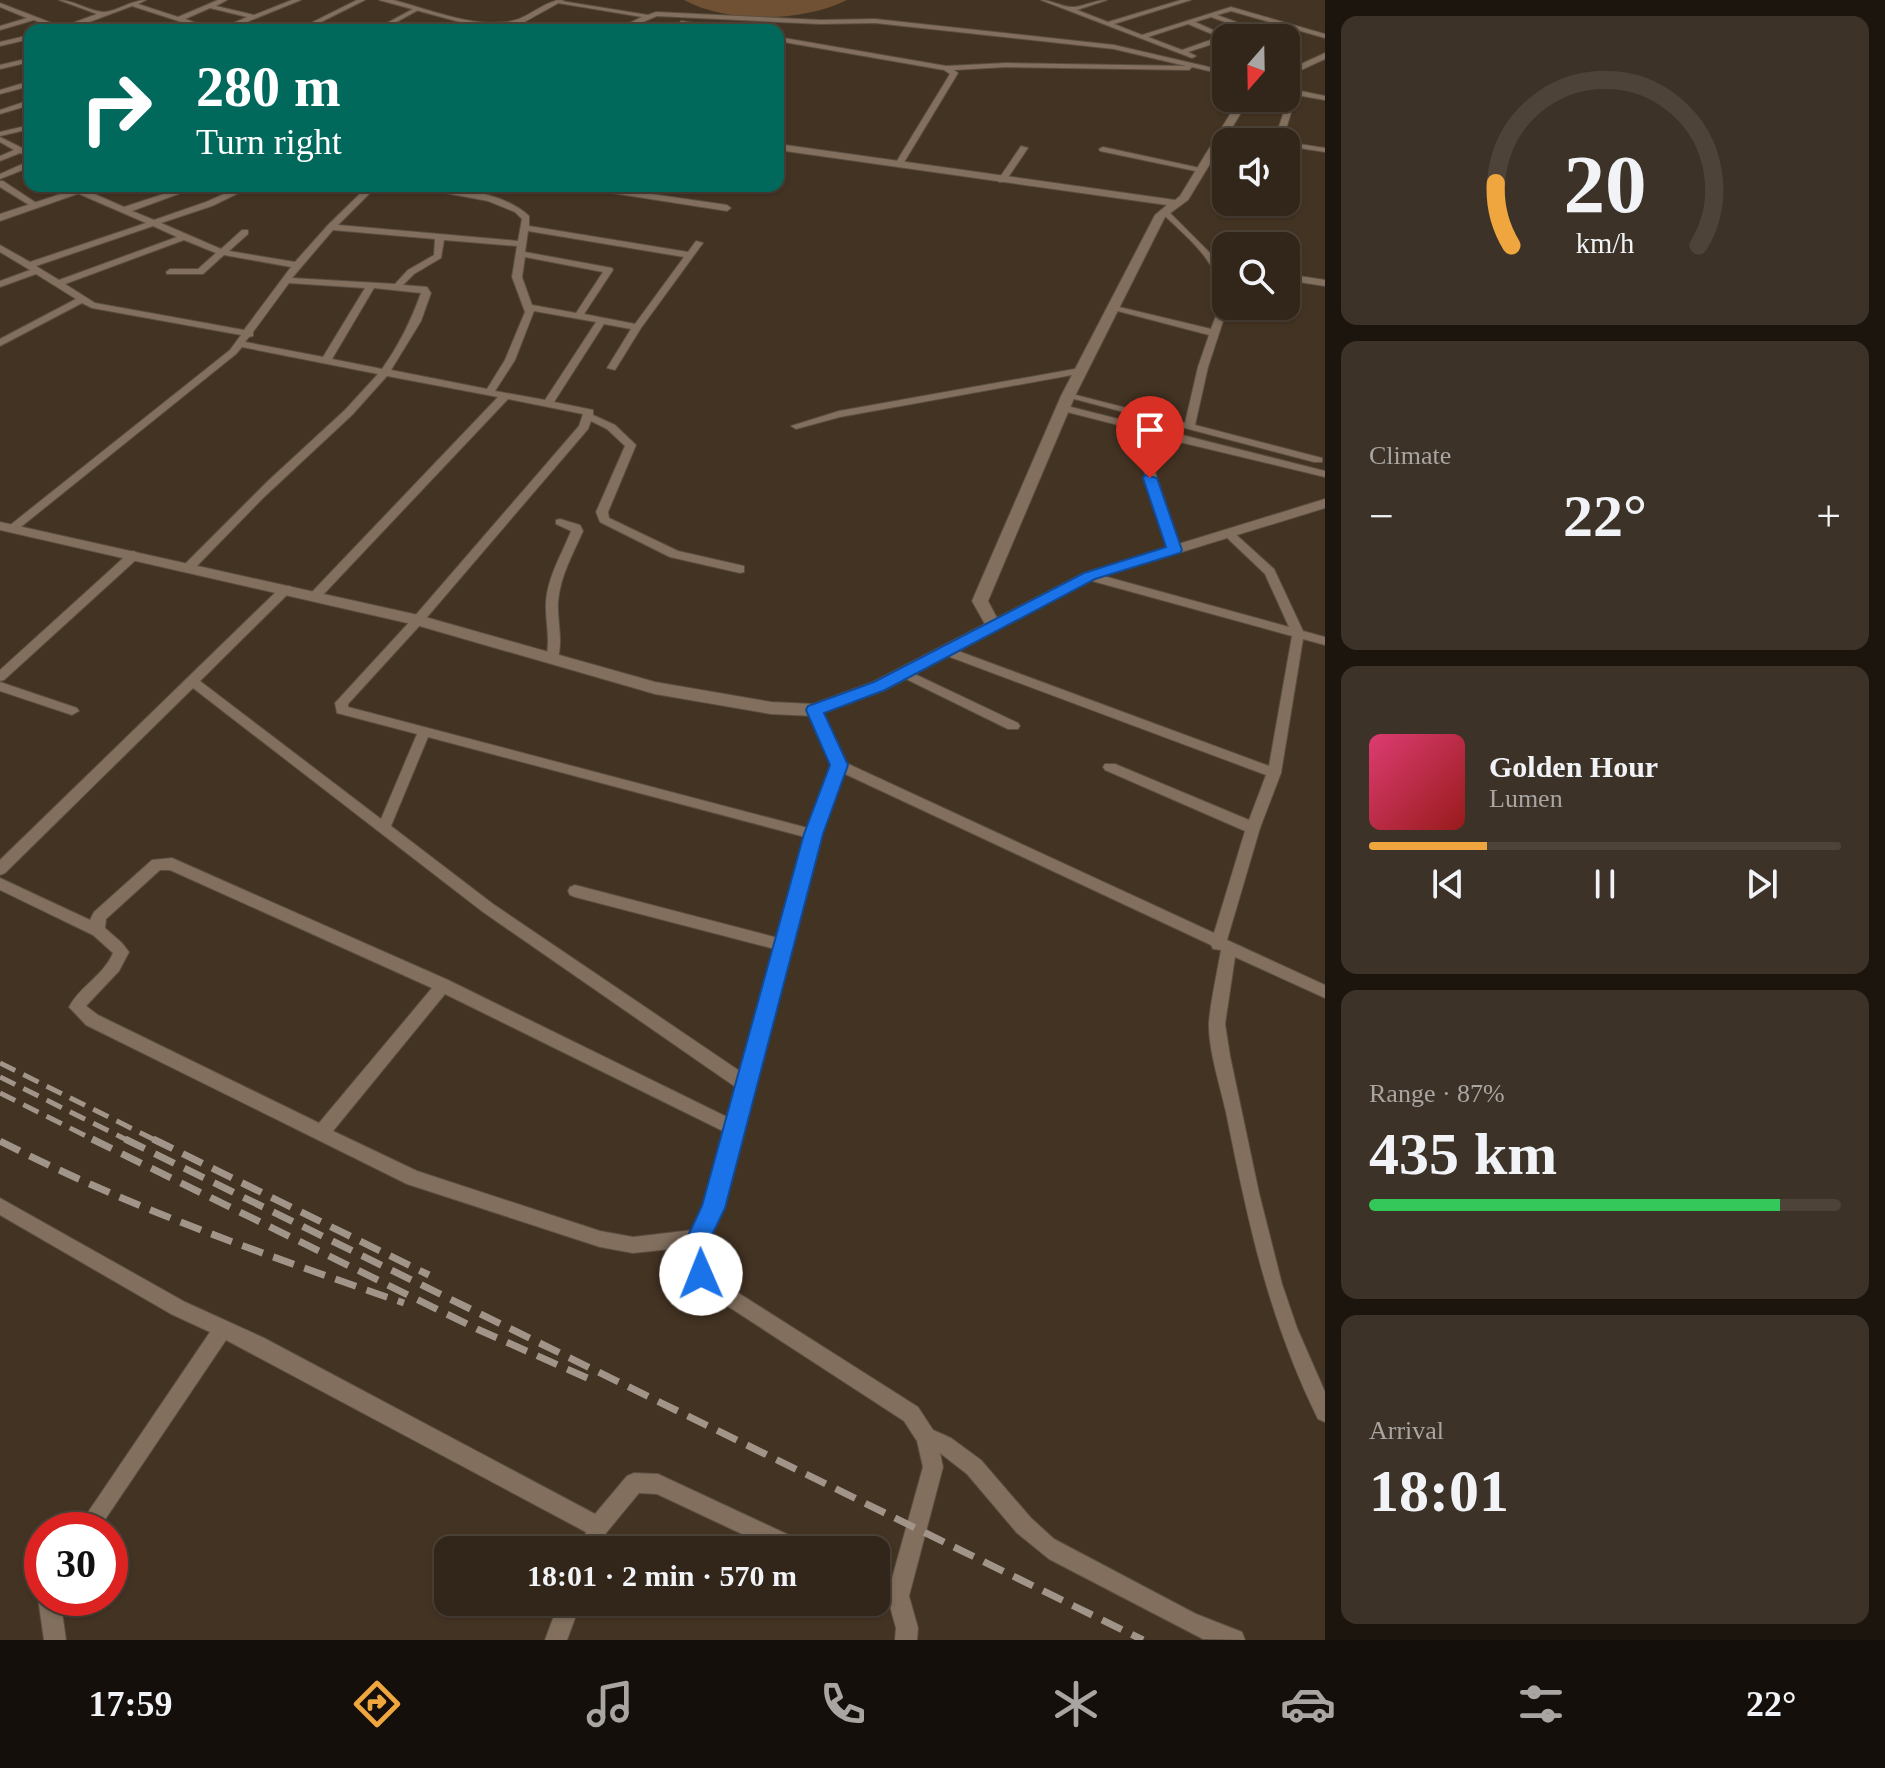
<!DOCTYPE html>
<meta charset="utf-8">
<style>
:root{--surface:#32261a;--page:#3d3227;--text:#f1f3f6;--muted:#a8a5a2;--line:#4d4339;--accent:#f0a63e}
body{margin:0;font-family:"Times New Roman",serif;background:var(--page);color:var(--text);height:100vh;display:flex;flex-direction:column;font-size:30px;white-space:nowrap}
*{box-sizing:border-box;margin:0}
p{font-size:26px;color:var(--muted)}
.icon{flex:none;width:44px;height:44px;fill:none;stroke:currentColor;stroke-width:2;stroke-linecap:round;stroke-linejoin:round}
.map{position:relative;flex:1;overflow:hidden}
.drawer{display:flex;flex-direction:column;gap:16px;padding:16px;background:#1c150e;width:560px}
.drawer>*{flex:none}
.top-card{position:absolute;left:24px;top:24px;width:760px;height:168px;border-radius:16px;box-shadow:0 2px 6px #0004,0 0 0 2px var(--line);background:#00695c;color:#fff;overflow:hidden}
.needle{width:52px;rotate:200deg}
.buttons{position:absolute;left:1212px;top:24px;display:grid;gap:16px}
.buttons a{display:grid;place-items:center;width:88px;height:88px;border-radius:16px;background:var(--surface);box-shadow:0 2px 6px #0004,0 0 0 2px var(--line);font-size:40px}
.speed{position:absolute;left:24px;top:1512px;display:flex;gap:16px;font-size:40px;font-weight:700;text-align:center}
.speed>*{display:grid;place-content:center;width:104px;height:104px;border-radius:50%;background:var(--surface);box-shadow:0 2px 6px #0004,0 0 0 2px var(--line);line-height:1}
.speed .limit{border:12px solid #d22;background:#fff;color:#111}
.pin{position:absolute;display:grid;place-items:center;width:68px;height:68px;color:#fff;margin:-82px -34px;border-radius:50% 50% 50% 0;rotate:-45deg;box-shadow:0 0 8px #0007}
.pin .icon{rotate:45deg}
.me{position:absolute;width:88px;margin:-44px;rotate:359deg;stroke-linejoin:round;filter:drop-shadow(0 0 6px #0008)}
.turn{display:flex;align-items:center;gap:28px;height:168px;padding:0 40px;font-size:36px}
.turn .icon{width:104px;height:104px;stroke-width:2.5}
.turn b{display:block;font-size:56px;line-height:68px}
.big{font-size:60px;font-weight:700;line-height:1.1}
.drawer .tile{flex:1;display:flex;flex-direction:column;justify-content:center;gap:12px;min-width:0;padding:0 28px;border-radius:16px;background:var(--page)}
.drawer .dial{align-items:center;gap:0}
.dial svg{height:208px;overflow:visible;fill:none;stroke:var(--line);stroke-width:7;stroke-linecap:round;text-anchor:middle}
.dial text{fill:var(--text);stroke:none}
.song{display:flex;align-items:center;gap:24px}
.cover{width:96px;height:96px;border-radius:12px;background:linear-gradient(135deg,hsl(340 70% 55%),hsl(0 70% 35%))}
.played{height:8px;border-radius:4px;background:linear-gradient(90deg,var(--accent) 25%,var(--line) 25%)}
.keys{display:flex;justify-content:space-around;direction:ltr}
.heat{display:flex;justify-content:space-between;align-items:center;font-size:44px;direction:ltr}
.charge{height:12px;border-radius:6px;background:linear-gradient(90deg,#34c759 87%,var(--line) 0)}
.trip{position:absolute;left:434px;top:1536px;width:456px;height:80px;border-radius:16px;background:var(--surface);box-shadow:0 2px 6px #0004,0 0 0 2px var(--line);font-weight:700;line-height:80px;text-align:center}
.tabs{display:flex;height:128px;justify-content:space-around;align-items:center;background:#140f0a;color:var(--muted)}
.tabs .icon{width:56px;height:56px}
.tabs .current{color:var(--accent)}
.tabs b{font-size:36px;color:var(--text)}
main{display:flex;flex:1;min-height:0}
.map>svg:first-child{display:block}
.green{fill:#705134}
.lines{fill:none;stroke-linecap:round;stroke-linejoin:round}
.minor-casing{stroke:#5b4e41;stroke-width:2}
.tertiary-casing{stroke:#5b4e41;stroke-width:2}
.minor{fill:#826f5e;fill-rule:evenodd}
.tertiary{fill:#826f5e;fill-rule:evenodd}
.rail-far1{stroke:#a19589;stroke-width:5;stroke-dasharray:17 9;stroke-linecap:butt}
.rail{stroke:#a19589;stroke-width:7;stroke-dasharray:22 11;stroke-linecap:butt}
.route{fill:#1a73e8;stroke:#114b97;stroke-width:2}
</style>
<main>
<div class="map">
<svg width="1325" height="1640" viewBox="0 0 1325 1640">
<rect width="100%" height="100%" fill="#433323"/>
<path class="green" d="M684,0H847C803,22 728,24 684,0Z"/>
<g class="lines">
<g class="minor-casing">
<path id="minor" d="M59,0C74,0 88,11 103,12C116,12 131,0 146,0L138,4L178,17L218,0H227L216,6L254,15L292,0H301L227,30H218L247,17L210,8L185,19L216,30H206L132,6L68,30H56L34,20L0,30V26L27,18L0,7V3L62,27L97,14Z
M357,0H365L305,30H297Z
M555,0L648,15L656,12L820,20L875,19L1114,45L1226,71V75L1192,67L1189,70L1006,67L954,70L958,73L903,164L899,166L895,164L950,74L944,70L778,41V37L946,66L1006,63L1186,66L1114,49L875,23L820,24L657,16L624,30H615L642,17L558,3Z
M1041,0C1052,0 1063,8 1074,7C1085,6 1095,0 1107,0L1077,10L1108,22L1181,0H1191L1114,24L1142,35L1231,7L1325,34V38L1231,11L1217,15L1280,38H1270L1211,17L1195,22L1231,38L1188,52L1196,56L1192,58ZM1188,24L1219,37L1182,50L1148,37Z
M415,8L420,9L382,30H374Z
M681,21L724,28L727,30H712L679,24Z
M30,35V39L0,46V42Z
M30,58V62L0,69V65Z
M1286,59L1303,65L1304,67L1300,69L1286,64Z
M27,82H30V86L0,94V90Z
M1286,88L1325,96V100L1302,96L1294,103L1282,142H1274L1287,102L1297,94L1286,92Z
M27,101H30V105L0,114V110Z
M30,125V129L0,136V132Z
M1219,134L1267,140L1271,142H1248L1216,138V134Z
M0,137L30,152V157L20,153L0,161V156L14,150L0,142Z
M1285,142H1286L1325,148V152L1286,146Z
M1021,146L1028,148L1005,182H999L998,180Z
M1103,147L1200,168L1204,170L1200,172L1100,151L1099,149Z
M27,162H30V167L0,179V174Z
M0,181H3L41,206L34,208L0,187Z
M188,186H200L132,211L154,220L206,202L242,186H253L212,206L161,223L221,249L242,230H248V234L229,251L295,262L328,225L368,186H377L338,225L518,241L522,219L515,212L488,201L408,186C444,186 502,190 529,216V226L688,252L696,241L703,243L641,328L615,370L607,368L631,329L604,324L554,402L593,410V415L615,425L636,445L608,512L609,518L678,551L744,566V572L740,573L670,557L600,522L596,512L625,446L607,429L591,421L588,429L422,623L348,704V707L808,828L832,765L808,710L814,706L820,710L844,762L1214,933L1245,831L1105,770L1103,767L1105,764H1115L1249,820L1266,775L942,654L940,651L946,647L950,648L1269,766L1292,636L1085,579L1083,576L1089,572L1289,627L1265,574L1222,533L1228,530L1232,531L1274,569L1303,631L1325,637V645L1303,639L1281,773L1260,828L1227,940L1325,985V998L1235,957L1225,1024L1230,1056L1259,1193L1282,1284L1297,1328L1325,1392V1422L1318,1419C1268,1317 1248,1222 1226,1112C1220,1085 1208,1049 1209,1022C1211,999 1217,974 1221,950L1213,949L1211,945L843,773L820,834L722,1208L707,1239L710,1270L721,1282L918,1407L933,1430L951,1438L981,1460L1031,1518L1054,1539L1196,1614L1242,1632L1245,1640L1203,1639L1049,1559L1017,1533L967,1474L940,1453L943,1467L909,1596L918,1628L917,1640H895L896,1628L889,1603L876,1597V1575L891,1582L923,1467L917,1441L904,1421L709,1294C691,1277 692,1271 690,1247L633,1253L600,1247L407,1184L86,1025L69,1007C80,986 104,975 113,953L93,935L0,890V878L90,920L94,912L152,860L172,858L448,980L729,1118L737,1088L483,912L193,688L5,873L0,875V860L282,586H290V592L200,681L381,819L417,734L337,713L335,703L414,617L579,426L583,414L508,399L320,598H312V592L498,397L387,376L352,415L263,498L193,570H185V564L268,481L345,410L378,374L242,347L236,354L17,530H9V526L230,350L241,335L92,308L82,303L0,346V339L76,299L36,274L0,287V281L30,270L0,252V245L30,262L146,223L77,193V189H83L124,207ZM153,226L177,237L59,280L36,266ZM333,230L435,239L434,255L408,270L395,284L292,278ZM528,231L684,257L635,324L584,314L613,270L612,268L525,252ZM184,240L216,253L198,269H170L166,272L167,274H203L224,255L291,267L244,330L95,303L65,284ZM444,240L517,246L512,277L525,312L505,360L487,389L391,370L421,321L431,293L427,287L403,285L414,274L441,258ZM525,257L603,272L576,313L532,305L522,277ZM289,283L365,288L323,357L245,342L249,337L253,336V332ZM374,288L421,293C411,321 399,345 382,369L332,359ZM534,311L596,322L545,400L495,391L515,360ZM428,737L805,837L778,938L575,885L570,887L568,891L570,895L575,897L775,949L741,1072L493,904L391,826ZM160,870H170L432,988L319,1123L98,1015L86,1006L119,971L129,952L122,943L105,928L106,919ZM445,994L725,1132L705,1206L693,1230L633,1237L600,1231L417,1171L333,1131Z
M576,186H596L727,205L731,208L727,211L580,188Z
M1165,208L1216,259L1226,281V306H1228L1208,367L1195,425L1322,458V462H1314L1063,396L1068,393L1185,423L1198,367L1209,335L1110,309L1115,306L1211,329C1214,320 1220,309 1220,299C1223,264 1184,235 1162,213L1161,211Z
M1286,274L1325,280V286L1286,280Z
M1080,368L1085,371L1083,373L840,417L796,429L791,426L839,411Z
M1063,405L1325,471V477L1142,433L1181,550L1175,554L1171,552L1130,428L1059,410L1058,408Z
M560,519L580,525L583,531C573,554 560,576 558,602C557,621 563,639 558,658L552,662L546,658C551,639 545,621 546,602C548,576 562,554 571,531L556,524V520Z
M134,551L140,555L138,558L4,680L0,681V670L130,552Z
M904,669L1018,723L1020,726L1018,729H1008L900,676L898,673L900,670Z
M0,682L77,708L79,711L72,715L0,691Z
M0,1198L185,1302L264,1338L595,1514L627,1476L634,1473L658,1474L806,1543L809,1550H776L657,1494L639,1493L606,1533L600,1550H580L586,1532L226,1340L98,1530H76L210,1332L171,1314L0,1215Z
M42,1590V1598H60L66,1640H44L38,1598Z
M559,1602H581L567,1640H545Z"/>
</g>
<g class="tertiary-casing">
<path id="tertiary" d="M379,0H393C429,9 475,29 512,21C531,17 544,0 564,0L510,30H501L503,27H478Z
M1325,53V59L1286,77V71Z
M1240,98H1250L1188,200L1165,217L1075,396L988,601L997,618L1084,573L1325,499V508L1094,579L885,690L814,716L771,714L655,694L416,625L0,530V522L418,615L655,682L771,702L813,704L873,682L985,624L972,601L1061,396L1155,215L1167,205L778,150V144L1175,200L1180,196Z
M85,186H100L0,221V214Z"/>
</g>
<use href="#minor" class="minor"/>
<use href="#tertiary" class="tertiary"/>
<path class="rail-far1" d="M0,1063L157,1141
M0,1077L129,1141
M0,1093L96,1141"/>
<path class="rail" d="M92,1139L477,1329L594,1381
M125,1139L1143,1640
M153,1139L429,1275
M0,1141C130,1208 266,1255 404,1303"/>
</g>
<path class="route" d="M1145,475L1157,478L1182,550L1180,553L1095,579L885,690L824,713L848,765L823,834L725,1208L710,1239L713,1274L709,1282L701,1286L693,1282L687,1238L702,1206L804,834L830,765L806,710L808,706L874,682L1084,573L1166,547L1143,478Z"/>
</svg>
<div class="buttons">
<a><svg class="needle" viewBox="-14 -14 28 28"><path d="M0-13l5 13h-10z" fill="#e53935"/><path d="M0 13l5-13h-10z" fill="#a8a5a2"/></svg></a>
<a><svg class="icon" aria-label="sound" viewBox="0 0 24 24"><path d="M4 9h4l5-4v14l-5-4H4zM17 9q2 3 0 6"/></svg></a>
<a><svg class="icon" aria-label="search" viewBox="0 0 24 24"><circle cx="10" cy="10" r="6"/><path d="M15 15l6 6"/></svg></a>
</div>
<div class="speed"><div class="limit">30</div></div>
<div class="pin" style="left:1150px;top:478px;background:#d93025"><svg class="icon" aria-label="arrive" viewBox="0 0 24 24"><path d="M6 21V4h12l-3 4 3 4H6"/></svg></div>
<svg class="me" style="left:701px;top:1274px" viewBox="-20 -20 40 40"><circle r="19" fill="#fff"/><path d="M0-13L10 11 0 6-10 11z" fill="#1a73e8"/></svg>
<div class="trip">18:01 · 2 min · 570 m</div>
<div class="top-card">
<div class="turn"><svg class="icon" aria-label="right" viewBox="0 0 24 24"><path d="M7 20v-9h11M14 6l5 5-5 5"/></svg><div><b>280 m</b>Turn right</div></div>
</div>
</div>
<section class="drawer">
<div class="tile dial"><svg viewBox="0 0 100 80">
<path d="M14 69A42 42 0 1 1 86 69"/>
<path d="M14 69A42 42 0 0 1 8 45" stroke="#f0a63e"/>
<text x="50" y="56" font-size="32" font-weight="700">20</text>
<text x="50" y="72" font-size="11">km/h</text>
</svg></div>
<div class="tile"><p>Climate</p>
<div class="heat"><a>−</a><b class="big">22°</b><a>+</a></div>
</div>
<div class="tile">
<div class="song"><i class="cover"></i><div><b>Golden Hour</b><p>Lumen</p></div></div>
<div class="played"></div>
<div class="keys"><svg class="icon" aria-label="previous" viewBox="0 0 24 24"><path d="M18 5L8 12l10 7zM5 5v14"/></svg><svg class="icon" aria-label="pause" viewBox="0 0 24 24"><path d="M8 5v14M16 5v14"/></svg><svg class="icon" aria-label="next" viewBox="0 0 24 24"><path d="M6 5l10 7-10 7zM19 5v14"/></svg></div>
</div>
<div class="tile"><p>Range · 87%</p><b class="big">435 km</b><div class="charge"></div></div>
<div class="tile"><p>Arrival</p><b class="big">18:01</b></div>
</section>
</main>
<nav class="tabs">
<b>17:59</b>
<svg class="icon current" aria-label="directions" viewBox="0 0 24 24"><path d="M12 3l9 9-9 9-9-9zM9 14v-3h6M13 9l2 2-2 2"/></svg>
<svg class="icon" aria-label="music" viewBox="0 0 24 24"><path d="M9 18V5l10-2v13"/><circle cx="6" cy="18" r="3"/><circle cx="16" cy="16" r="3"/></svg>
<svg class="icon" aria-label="phone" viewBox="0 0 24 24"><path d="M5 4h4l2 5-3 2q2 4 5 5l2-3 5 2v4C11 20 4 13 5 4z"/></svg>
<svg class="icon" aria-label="climate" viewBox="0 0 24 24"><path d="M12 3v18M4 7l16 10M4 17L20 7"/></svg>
<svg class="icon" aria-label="car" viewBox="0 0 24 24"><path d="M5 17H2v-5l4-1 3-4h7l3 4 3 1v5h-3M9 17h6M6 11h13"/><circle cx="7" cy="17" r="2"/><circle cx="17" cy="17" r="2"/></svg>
<svg class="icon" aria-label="filters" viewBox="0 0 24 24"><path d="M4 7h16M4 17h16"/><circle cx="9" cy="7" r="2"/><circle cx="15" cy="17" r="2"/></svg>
<b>22°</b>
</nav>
